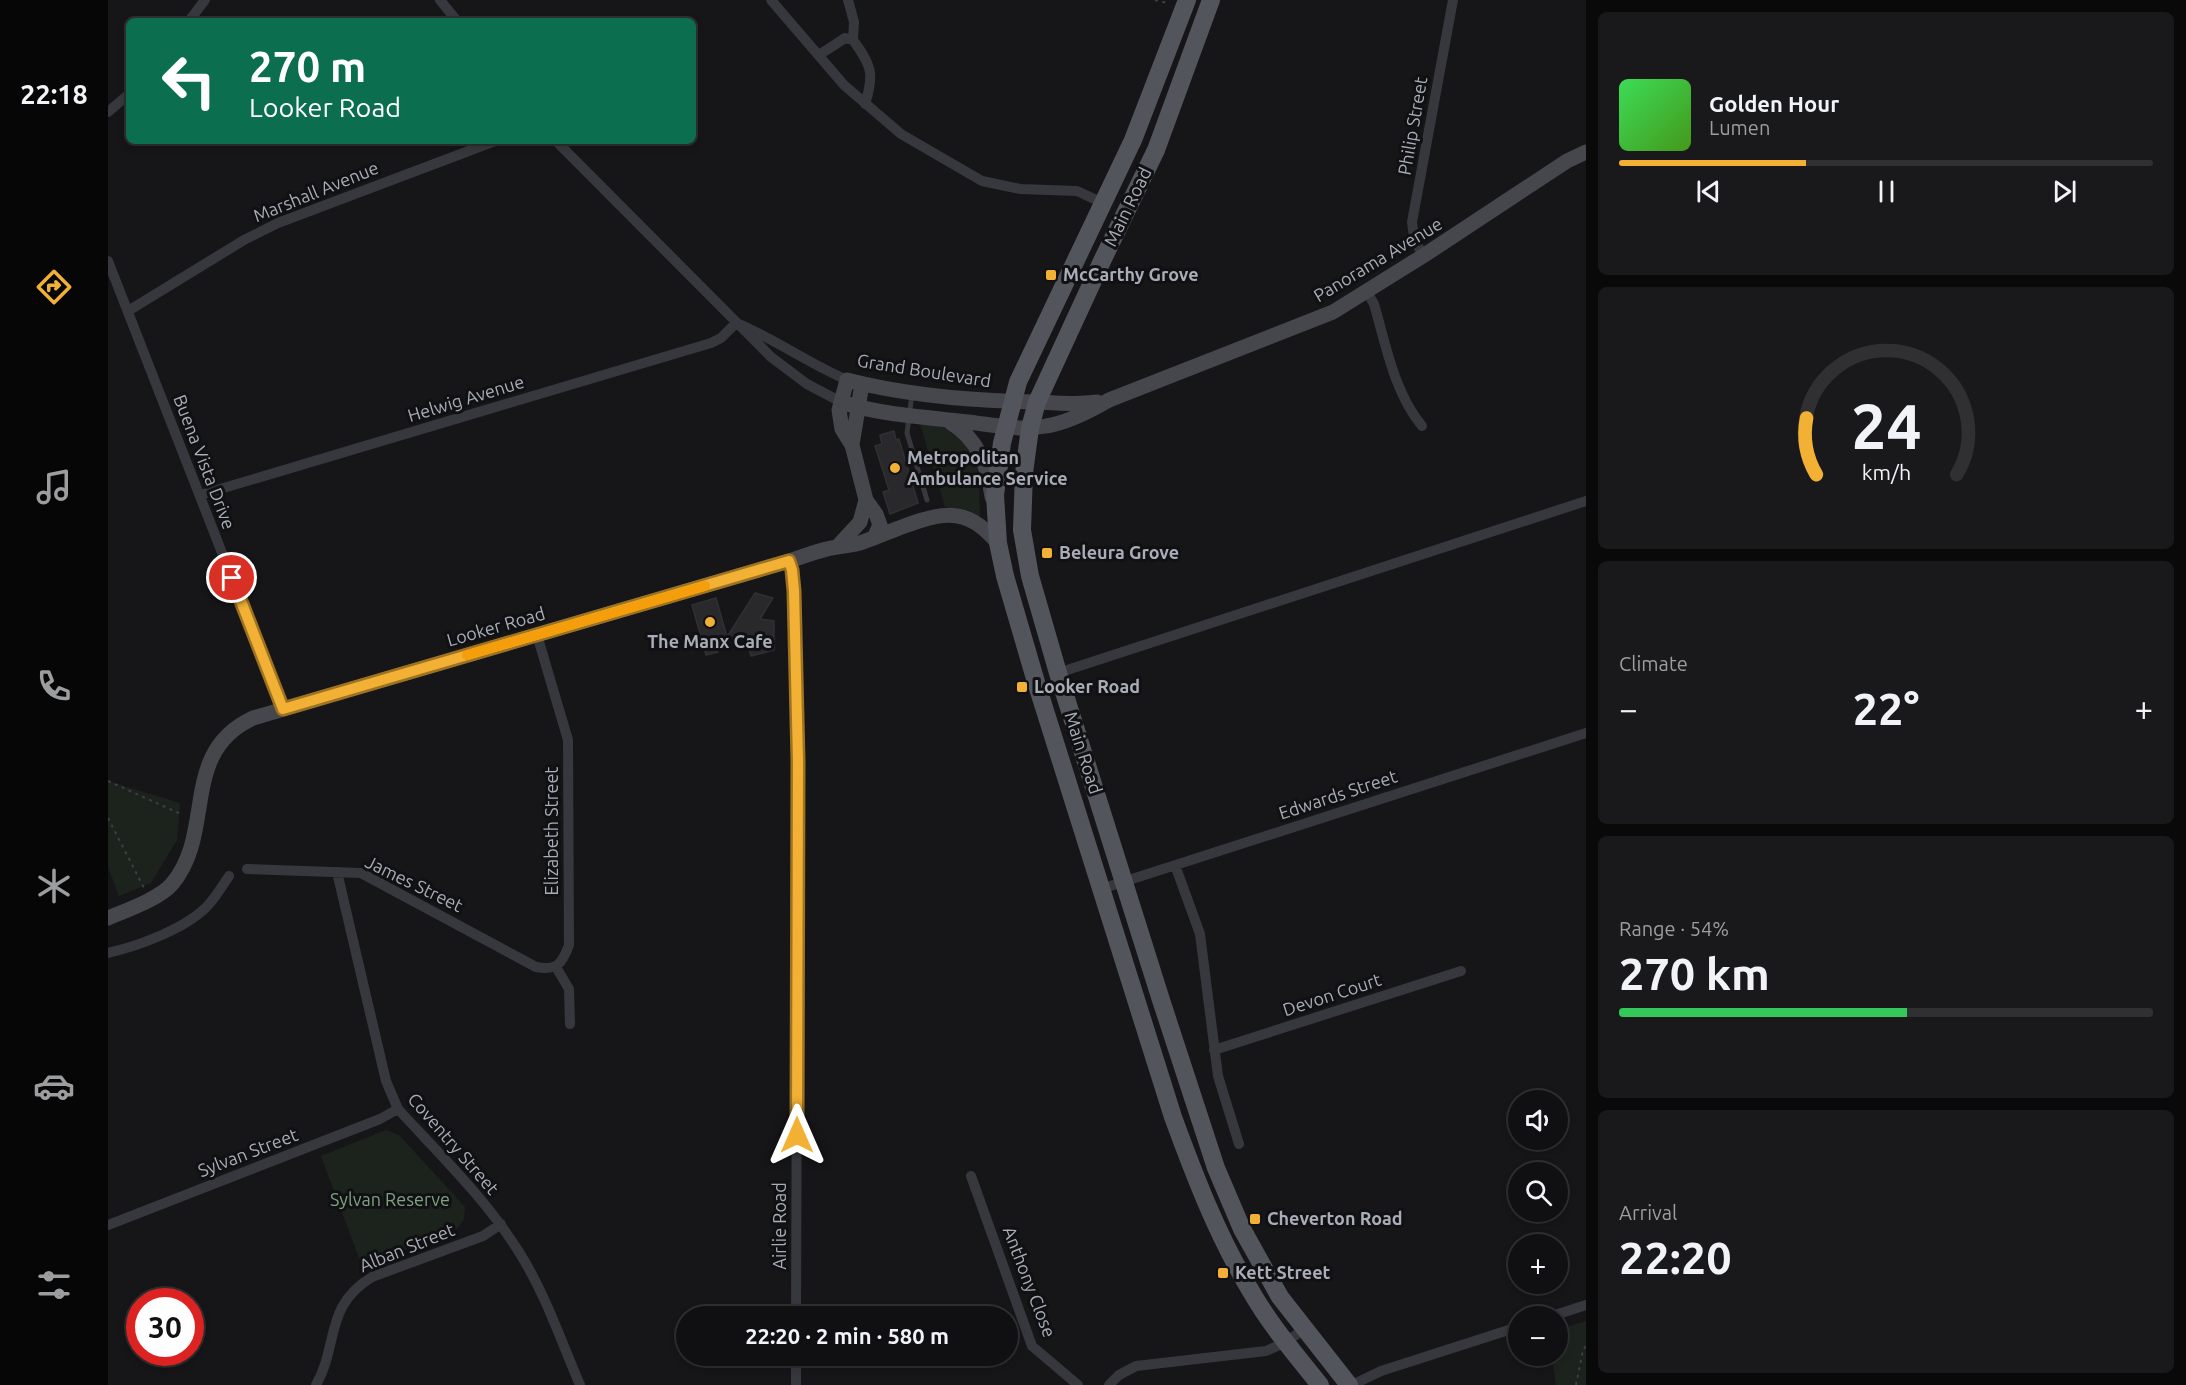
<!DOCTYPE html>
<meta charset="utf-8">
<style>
:root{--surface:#101012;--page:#19191b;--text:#f1f3f6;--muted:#9c9d9f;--line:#303032;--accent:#f2b134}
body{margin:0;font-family:Ubuntu,sans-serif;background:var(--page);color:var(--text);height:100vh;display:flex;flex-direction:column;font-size:22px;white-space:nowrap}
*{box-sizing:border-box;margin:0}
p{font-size:20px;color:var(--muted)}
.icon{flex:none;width:33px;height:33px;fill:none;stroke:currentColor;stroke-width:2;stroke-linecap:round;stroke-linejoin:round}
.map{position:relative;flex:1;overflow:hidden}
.sheet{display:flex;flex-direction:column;gap:12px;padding:12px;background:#09090a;width:600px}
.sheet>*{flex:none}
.top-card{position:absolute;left:18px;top:18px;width:570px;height:126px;border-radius:9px;box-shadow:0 3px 9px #0003,0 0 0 2px var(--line);background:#0b6e4f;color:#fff;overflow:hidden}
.tools{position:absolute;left:1400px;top:1090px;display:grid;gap:12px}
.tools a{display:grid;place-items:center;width:60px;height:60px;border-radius:50%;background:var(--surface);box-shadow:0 3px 9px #0003,0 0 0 2px var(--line);font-size:30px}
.speed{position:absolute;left:18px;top:1288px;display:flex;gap:12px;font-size:30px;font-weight:700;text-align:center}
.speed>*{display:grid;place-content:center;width:78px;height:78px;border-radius:50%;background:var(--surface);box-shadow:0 3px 9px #0003,0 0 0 2px var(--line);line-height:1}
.speed .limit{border:9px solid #d22;background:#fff;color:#111}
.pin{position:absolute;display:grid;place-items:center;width:51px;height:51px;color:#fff;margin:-26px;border:3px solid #fff;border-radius:50%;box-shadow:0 2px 6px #0007}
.me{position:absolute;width:66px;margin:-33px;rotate:0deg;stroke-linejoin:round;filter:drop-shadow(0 0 4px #0008)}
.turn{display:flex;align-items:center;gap:21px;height:126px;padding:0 24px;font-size:27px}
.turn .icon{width:78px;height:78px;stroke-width:2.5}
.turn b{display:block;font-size:42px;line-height:51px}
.big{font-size:45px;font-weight:600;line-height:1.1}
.sheet .tile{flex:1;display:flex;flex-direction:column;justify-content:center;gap:9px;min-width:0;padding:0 21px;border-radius:9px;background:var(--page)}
.sheet .dial{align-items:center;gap:0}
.dial svg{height:156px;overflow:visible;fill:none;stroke:var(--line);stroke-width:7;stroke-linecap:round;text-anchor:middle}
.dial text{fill:var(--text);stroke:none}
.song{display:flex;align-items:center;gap:18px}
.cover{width:72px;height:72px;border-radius:9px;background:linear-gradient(135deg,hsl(130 70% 55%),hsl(100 70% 35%))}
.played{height:6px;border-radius:3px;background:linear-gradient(90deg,var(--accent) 35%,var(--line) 35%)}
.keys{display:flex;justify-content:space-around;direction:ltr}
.heat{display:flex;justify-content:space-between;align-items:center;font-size:33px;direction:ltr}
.charge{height:9px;border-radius:4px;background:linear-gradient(90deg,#34c759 54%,var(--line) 0)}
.trip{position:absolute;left:568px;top:1306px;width:342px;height:60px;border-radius:30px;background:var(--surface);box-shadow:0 3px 9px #0003,0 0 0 2px var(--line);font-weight:600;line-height:60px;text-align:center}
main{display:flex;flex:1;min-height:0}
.tabs{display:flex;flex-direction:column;width:108px;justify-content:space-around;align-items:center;background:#060607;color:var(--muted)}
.tabs .icon{width:42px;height:42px}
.tabs .active{color:var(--accent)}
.tabs b{font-size:27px;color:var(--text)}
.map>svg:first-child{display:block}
.green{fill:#1c231d}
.building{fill:#29292c;stroke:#303034;stroke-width:1.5}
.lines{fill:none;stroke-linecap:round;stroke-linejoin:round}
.path{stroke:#3d3f44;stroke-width:2;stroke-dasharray:3 4.5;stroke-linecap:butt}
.lane{stroke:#37383d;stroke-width:5}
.street{stroke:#37383d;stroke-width:10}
.secondary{stroke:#45474d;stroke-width:15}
.primary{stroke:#53555c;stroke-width:18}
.route-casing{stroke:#9d7322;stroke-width:15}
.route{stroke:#f2b134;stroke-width:10}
.slow{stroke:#f59e0b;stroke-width:10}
.poi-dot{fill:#f2b134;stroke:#111113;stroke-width:2}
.labels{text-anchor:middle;stroke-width:6;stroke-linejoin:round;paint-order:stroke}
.street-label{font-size:18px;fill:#a8adb8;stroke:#111113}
.poi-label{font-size:18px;font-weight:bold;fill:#a8adb8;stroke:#111113;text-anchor:start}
.park-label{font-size:18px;fill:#7fa381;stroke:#111113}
</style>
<main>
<nav class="tabs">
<b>22:18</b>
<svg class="icon active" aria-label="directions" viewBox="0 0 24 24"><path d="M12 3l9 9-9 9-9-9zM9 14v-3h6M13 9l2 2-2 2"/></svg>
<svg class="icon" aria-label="music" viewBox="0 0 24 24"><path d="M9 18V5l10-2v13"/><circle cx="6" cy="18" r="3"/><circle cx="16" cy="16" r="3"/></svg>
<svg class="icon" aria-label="phone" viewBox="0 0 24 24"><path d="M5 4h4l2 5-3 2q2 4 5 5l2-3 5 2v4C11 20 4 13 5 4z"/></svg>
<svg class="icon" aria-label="climate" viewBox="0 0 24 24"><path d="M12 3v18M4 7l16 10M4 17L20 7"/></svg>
<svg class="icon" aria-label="car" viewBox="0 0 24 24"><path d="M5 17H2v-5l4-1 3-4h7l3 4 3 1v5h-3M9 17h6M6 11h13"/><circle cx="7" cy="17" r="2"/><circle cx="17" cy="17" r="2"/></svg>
<svg class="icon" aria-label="filters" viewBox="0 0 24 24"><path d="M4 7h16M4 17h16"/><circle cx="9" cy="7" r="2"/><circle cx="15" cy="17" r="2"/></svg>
</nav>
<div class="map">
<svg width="1478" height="1385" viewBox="0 0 1478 1385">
<rect width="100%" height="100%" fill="#161618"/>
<path class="green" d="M812,424C821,425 832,425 841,428C875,444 871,485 872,517L860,510L837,507Z
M0,781L72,803L69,840L43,883L11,896L0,867Z
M278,1130L291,1135L357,1207L356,1219L350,1228L254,1266L213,1156Z
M1478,1321V1385H1448L1444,1356H1449V1330Z"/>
<path class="building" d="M786,431L788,440L791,439L810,503L782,514L775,492L781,490L767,446L774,444L772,435Z
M647,593L665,598L652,619L666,621V650L643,656L636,634L607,642L610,652L598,655L584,605L608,598L619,637Z"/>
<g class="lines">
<path class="path" d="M1047,0L1059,3
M0,781L75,815
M0,818L36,888
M1468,1385L1475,1350L1478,1346"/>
<path class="lane" d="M804,394L799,433L819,500"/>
<path class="street" d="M332,0L349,21
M663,0L736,85L793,134L874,181L912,189L969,191L995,203
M740,0L746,22L745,40
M81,21L97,0
M711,55L737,38L745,40C763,65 767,73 757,104
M0,112L21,94
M448,141L663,357L699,384L733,402
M1315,256L1306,238L1304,222L1345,0
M0,261L175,709
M1259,292L1266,304C1278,345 1286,392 1314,426
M20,311L136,240L170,223L387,141
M631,324C668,340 702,364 739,380
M92,495L603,343L613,338L628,323
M681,561L684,570L686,591L690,761L688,1317
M950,673L1478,501
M1067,865L1092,934L1110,1076L1131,1144
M139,869L253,873L428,967C449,971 454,964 461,945L460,740L429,635
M229,872L278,1081L290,1109C332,1155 378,1199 411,1252C437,1293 453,1341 472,1385
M993,889L1478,733
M0,953C30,946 81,928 102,903C109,895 115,885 121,876
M448,967L461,989L462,1024
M1106,1050L1353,971
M863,1176L924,1346L970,1385
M0,1225L272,1119L290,1109
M1441,1317L1478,1305
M208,1385C231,1344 216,1306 264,1277L375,1236L393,1224
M688,1385V1356
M1001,1385L1011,1375L1028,1366L1158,1351L1178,1342L1196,1329
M1244,1385L1273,1371L1410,1327"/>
<path class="secondary" d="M733,402C773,415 818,417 860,422C885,425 912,431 938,426C959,423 982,411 1001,400L1225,312L1315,256L1459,161L1478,152
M842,422C870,439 880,466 884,497
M744,445L754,384
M766,538L772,525L768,514L758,500L744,445L734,429L731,410L739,380C801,396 865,401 929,402C949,403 969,405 989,402
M729,547L752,522L758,500
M0,918C19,910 51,899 64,884C108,832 71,752 145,718L681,561C697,556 713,549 729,547C737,546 744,545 752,543C777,535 823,511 849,516C866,518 879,531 890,543"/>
<path class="primary" d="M1079,0L1025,140L910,382L894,443L887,495L890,543L897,576L928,682L1065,1117C1087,1177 1110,1237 1144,1293C1163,1326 1188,1355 1212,1385
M1103,0L1048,150L994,261L929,402L922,428L916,473L914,530L922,576L950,673L1053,1000L1108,1168L1134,1229L1172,1297L1241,1385"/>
</g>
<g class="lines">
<g class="route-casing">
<path id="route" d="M124,578L175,709L681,561L684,570L686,591L690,761L689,1135"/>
</g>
<use href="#route" class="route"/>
<path class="slow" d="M359,655L597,586"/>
</g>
<g class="poi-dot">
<rect x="937" y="269" width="12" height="12" rx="3"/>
<circle cx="787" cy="468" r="6"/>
<rect x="933" y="547" width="12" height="12" rx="3"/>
<circle cx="602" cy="622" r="6"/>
<rect x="908" y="681" width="12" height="12" rx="3"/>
<rect x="1141" y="1213" width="12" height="12" rx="3"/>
<rect x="1109" y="1267" width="12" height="12" rx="3"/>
</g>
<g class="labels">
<g class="street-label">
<text transform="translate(1305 126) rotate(-80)" y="6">Philip Street</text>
<text transform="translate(208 192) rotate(-22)" y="6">Marshall Avenue</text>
<text transform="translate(1020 207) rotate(-64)" y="6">Main Road</text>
<text transform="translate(1270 260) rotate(-31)" y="6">Panorama Avenue</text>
<text transform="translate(816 371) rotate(9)" y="6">Grand Boulevard</text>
<text transform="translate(358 399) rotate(-17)" y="6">Helwig Avenue</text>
<text transform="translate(96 462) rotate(69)" y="6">Buena Vista Drive</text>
<text transform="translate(388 627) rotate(-16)" y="6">Looker Road</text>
<text transform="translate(975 753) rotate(72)" y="6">Main Road</text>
<text transform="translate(1230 795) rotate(-18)" y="6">Edwards Street</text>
<text transform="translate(444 831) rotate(-90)" y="6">Elizabeth Street</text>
<text transform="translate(306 884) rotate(26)" y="6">James Street</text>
<text transform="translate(1224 995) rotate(-18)" y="6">Devon Court</text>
<text transform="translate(345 1144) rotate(49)" y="6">Coventry Street</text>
<text transform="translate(140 1153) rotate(-21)" y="6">Sylvan Street</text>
<text transform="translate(672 1226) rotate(-90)" y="6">Airlie Road</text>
<text transform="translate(299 1248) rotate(-22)" y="6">Alban Street</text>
<text transform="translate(921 1282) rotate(69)" y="6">Anthony Close</text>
</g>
<g class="poi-label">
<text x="955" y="281">McCarthy Grove</text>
<text x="799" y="464">Metropolitan<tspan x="799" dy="21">Ambulance Service</tspan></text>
<text x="951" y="559">Beleura Grove</text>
<text x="602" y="648" text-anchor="middle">The Manx Cafe</text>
<text x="926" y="693">Looker Road</text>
<text x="1159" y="1225">Cheverton Road</text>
<text x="1127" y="1279">Kett Street</text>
</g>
<g class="park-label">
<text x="282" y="1206">Sylvan Reserve</text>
</g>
</g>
</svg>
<div class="tools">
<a><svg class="icon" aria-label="sound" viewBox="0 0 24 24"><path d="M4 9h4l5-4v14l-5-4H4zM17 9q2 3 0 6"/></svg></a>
<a><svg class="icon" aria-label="search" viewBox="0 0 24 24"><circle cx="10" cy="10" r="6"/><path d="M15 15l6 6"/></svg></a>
<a>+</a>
<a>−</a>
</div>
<div class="speed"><div class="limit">30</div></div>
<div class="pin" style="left:124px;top:578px;background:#d93025"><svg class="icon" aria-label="arrive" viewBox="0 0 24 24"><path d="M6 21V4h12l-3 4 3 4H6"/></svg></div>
<svg class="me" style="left:689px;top:1135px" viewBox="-20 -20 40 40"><path d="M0-17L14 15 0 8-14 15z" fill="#f2b134" stroke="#fff" stroke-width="4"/></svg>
<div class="trip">22:20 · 2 min · 580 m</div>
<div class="top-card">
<div class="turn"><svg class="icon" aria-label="left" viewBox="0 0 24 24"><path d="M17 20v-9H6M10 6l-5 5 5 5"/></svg><div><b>270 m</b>Looker Road</div></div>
</div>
</div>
<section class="sheet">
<div class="tile">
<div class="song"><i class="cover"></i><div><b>Golden Hour</b><p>Lumen</p></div></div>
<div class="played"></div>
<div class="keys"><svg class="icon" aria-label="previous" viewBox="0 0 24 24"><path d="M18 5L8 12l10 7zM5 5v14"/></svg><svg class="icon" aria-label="pause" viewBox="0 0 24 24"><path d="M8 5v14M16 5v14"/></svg><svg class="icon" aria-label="next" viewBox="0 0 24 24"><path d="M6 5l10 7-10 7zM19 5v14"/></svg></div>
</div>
<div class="tile dial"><svg viewBox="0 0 100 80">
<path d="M14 69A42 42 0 1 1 86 69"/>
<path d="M14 69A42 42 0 0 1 9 40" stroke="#f2b134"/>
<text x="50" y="56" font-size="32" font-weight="700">24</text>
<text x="50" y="72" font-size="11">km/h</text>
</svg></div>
<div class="tile"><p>Climate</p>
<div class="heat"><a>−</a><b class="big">22°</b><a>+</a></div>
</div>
<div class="tile"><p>Range · 54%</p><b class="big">270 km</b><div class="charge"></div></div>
<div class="tile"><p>Arrival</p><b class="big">22:20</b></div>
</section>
</main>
